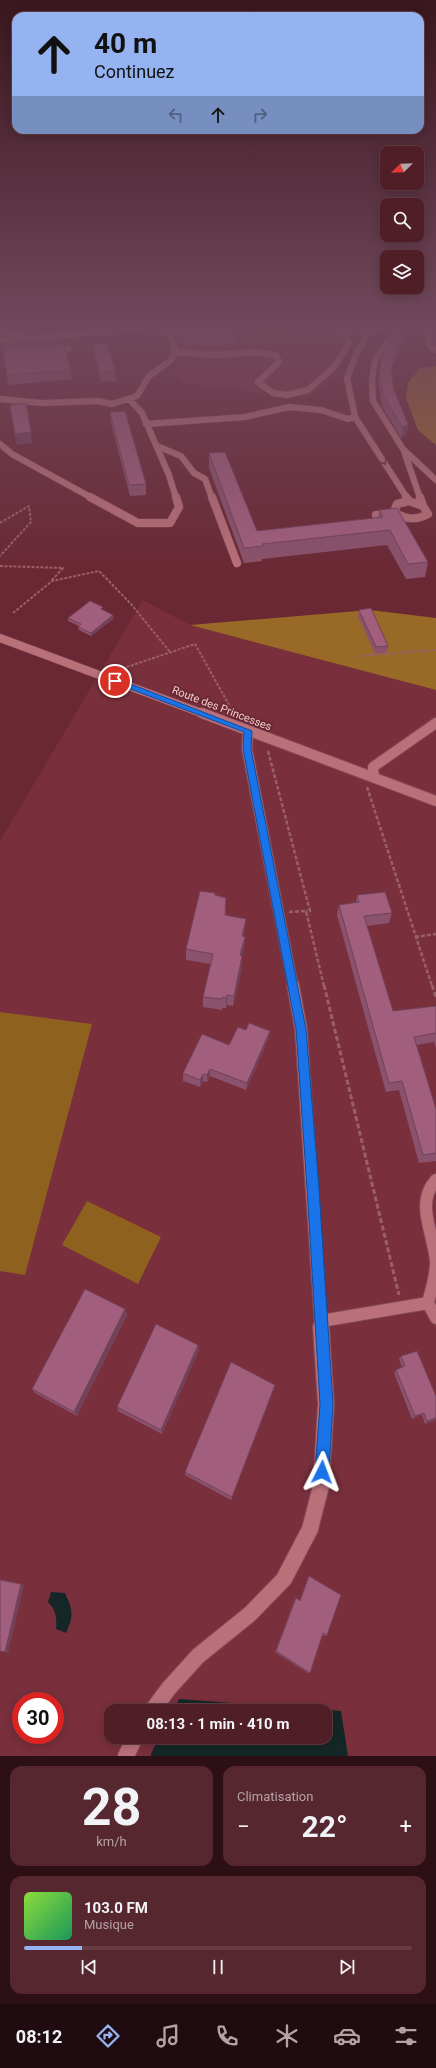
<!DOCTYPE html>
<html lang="fr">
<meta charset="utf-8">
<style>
:root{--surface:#501e27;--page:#56272f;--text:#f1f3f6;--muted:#b4a2a7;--line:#673c44;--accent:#95b2f1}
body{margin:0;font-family:Roboto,sans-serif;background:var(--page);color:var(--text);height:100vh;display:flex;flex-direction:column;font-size:15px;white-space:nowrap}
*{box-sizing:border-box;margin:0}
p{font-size:13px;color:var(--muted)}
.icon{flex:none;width:22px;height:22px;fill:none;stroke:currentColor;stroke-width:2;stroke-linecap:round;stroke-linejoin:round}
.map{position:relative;height:1756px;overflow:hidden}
.drawer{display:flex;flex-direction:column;gap:10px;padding:10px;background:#2c1015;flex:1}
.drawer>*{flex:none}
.hud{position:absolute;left:12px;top:12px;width:412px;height:122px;border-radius:12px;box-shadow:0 2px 10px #0003,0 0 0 1px var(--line);background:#95b2f1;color:#111;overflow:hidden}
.needle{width:26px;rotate:247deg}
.buttons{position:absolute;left:380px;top:146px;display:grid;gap:8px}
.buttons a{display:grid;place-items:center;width:44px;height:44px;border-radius:8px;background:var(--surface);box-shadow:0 2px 10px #0003,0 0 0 1px var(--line);font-size:20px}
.speed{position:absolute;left:12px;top:1692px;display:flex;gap:8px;font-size:20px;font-weight:700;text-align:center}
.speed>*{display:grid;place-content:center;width:52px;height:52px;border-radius:50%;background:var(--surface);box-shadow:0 2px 10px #0003,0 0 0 1px var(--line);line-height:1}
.speed .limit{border:6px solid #d22;background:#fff;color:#111}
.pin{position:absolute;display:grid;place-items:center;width:34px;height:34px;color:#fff;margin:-17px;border:2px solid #fff;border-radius:50%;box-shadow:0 1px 4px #0007}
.me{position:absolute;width:44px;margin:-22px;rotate:3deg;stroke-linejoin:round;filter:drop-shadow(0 0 3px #0008)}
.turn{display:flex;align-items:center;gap:14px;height:84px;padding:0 16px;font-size:18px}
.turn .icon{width:52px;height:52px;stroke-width:2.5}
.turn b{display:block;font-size:28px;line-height:34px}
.lanes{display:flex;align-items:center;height:38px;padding:0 16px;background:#0003;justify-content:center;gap:20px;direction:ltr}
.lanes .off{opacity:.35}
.big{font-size:30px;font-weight:700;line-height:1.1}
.drawer .widget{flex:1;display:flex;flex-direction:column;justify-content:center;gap:6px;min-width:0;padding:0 14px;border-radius:12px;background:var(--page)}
.drawer .dial{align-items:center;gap:0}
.dial b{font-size:52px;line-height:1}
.song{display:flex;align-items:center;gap:12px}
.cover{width:48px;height:48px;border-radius:6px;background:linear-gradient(135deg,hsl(90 70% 55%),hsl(150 70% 35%))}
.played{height:4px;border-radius:2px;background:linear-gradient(90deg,var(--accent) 15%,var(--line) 15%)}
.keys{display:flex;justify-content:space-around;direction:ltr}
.heat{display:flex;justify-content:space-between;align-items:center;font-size:22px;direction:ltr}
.drawer .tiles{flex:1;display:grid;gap:10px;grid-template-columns:1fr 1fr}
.widget:last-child{grid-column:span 2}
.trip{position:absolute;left:104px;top:1704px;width:228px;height:40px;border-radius:12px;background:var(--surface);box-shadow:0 2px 10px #0003,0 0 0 1px var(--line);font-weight:700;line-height:40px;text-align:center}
.tab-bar{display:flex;height:64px;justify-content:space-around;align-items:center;background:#200c10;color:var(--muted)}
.tab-bar .icon{width:28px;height:28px}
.tab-bar .on{color:var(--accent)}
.tab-bar b{font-size:18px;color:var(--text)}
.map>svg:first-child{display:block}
.built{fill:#792f3c;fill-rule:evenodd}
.green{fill:#8f611f}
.forest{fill:#996a27}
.water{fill:#142726}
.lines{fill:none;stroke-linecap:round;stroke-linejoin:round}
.minor-far4-casing{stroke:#814854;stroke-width:7}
.minor-far3-casing{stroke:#814854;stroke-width:9}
.minor-far2-casing{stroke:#814854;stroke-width:12}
.minor-far1-casing{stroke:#814854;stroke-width:14}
.minor-casing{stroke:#814854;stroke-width:18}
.path-far3{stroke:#9a6069;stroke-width:1.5;stroke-dasharray:2.5 1;stroke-linecap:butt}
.path-far2{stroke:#9a6069;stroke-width:2;stroke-dasharray:3 1.5;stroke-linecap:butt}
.path-far1{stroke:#9a6069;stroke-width:2.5;stroke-dasharray:4 2;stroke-linecap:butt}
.path{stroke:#9a6069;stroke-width:3;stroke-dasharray:5 2.5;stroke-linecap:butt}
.minor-far4{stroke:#b97079;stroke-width:6}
.minor-far3{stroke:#b97079;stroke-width:8}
.minor-far2{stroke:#b97079;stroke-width:10}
.minor-far1{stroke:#b97079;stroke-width:12}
.minor{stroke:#b97079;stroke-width:16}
.wall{fill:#8a526c}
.shaded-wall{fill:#714258}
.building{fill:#a15f7d;stroke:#714258}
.oneway{stroke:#6e2c37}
.route{fill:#1a73e8;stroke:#114b97}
.labels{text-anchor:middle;stroke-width:4;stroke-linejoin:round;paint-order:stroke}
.street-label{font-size:11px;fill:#f3cace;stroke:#6a2834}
</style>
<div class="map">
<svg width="436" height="1756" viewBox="0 0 436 1756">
<rect width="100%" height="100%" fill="#6a2834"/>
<path class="built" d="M0,325H127L123,327L0,338Z
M171,325H347L342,327L354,342L334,378L306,399L180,382L175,363L181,353L178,342L174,336L160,330Z
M143,600L190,625L436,690V1756H0V841ZM21,1701H55V1735H21ZM111,1711H325V1737H111Z"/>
<path class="green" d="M263,325H279L287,339L271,341Z
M0,1012L92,1024L25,1275L0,1271Z
M87,1201L161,1237L138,1284L62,1245Z"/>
<path class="forest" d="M436,366V445L418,430L406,398L408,383L420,368Z
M370,610L436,618V690L190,625Z"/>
<path class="water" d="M51,1592L65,1593C73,1610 74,1616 66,1633L56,1629C57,1618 56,1610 48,1602Z
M179,1699L341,1711L348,1756H151V1754L159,1737H325V1711H173Z"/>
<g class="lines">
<g class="minor-far4-casing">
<path id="minor-far4" d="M425,325L430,333L429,344L436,350
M402,327L382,328L368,333L355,357L347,378L355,417L407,498
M402,327L386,344L375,360L372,380L373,401L403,449L436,480
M346,328L368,333
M0,332L11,335L20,334
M161,332L214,330L232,325
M161,332L170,335L176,352
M0,341L142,328L149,325
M52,351L68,349
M176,352L216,355L254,352L276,355L279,362L258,382L273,393L287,395L308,390L334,367L349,343L344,334L333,325
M0,399L42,403L97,401L112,404L137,396L149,376L170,361L176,352
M129,399L142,413L169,475L176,498
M146,424L245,417L289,407L321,410L348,419L355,417
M0,444L12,454L92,498
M157,446L181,456L194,473L205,479L212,498
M404,451L420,498"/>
</g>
<g class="minor-far3-casing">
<path id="minor-far3" d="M90,497L138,523H170L179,507L176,497
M212,497L237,563
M406,497L409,501
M420,497L423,506
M409,501L423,506L428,514C417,520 408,520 397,514L395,509L397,504Z
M376,515L397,514
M0,638L204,714"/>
</g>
<g class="minor-far2-casing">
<path id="minor-far2" d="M202,713L436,801
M248,731L247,749L293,986
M374,778L373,767L436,723"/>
</g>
<g class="minor-far1-casing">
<path id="minor-far1" d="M293,985L301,1029L321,1328
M428,1303C431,1290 436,1277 436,1263C435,1235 414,1204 436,1180
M321,1321L428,1303L436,1318"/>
</g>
<g class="minor-casing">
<path id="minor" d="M152,1711L169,1688L198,1656L250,1614L284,1579L310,1529L321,1486L326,1404L321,1327
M126,1756L135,1737"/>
</g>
<path class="path-far3" d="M241,329L254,335L253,342
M290,331L293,340
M249,333L266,330
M254,339L270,338
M274,344L310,338L316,334L317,325"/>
<path class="path-far2" d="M0,523L29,506L31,522L0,556
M0,566L63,568L52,580
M13,613L52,581L99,571L131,604L170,652
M359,656L436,650
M118,670L195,644L233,712"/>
<path class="path-far1" d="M268,751L310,911H306
M367,787L432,986
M289,912L306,911L324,986
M415,937L436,934"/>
<path class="path" d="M324,985L399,1295
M432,985L436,997"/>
<use href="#minor-far4" class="minor-far4"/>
<use href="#minor-far3" class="minor-far3"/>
<use href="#minor-far2" class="minor-far2"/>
<use href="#minor-far1" class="minor-far1"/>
<use href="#minor" class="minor"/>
</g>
<path class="wall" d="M33,325H51V326Z
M238,335L237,344L185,346L184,338Z
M405,340L392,368V372L394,390L408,424L406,435L401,438L382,407L378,381L379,370Z
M3,343L63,344L71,370L72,379L8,385Z
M93,344L115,370L116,381L101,382L94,354Z
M110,412L146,484V495L130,496L111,423Z
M209,453L257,531L378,518L379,510L428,562L425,577L406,579L387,545L262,559V561L244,563L209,468Z
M103,610L114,618L91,636L79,630L78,627L79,626L68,621V618Z
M359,610L388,646L387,652L375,654L358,616Z
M215,895L226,909V915L245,929L243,937H245L244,948L242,956V967L233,1006L227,1005L226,1008H222V1010L203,1007V997L211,964L186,960V949Z
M357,895L392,913L389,923L367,926L393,1011L436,1006V1048L434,1042L417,1045L436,1109V1161L419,1163L399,1090L386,1092L337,915L339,905L356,902Z
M269,1038L246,1090L210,1076L207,1082L203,1081L200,1087L183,1081V1073L229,1045Z
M125,1309L127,1315L77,1416L35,1393L32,1389Z
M198,1345L199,1350L162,1434L118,1411L117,1407Z
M401,1356L436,1396V1420L425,1424L422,1415L412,1419L394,1373L396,1370L402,1367L399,1359Z
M274,1389L231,1500L185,1475V1472Z
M309,1576L327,1635L326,1636L322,1635L310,1673H308L275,1652L295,1599L296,1598L300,1600L308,1578Z"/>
<path class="shaded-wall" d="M94,325H111L94,327Z
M407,329L405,340L392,368L390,381L394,358Z
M63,339V345L4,351L3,345Z
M408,424L406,435L401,438L403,427Z
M31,432L32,443L16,445L15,434Z
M113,615L114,618L91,636V633Z
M246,919L245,929L241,947L242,936Z
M245,937L244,948L240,966V955Z
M242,956V967L233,1006L234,996Z
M227,995V1005L226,1008V998Z
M270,1031L269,1038L246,1090L247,1083Z
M210,1069V1076L207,1082V1075Z
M203,1074V1081L200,1087V1080Z
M125,1309L127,1315L77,1416L74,1412Z
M198,1345L199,1350L162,1434L161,1430Z
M275,1385L274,1389L231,1500L232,1497Z
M424,1413L422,1415L412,1419L415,1416Z
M436,1418V1420L425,1424L427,1421Z
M21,1584L24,1586L8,1653L5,1652Z"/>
<path class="building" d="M216,325H233L238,335L184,338L195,327Z
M401,327L407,329L394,358L391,371L394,390L408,424L403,427L383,396L379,370L382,357L394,333Z
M63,338V339L3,345V343Z
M107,343L115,370L100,372L93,344Z
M64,344L71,370L7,375L3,350Z
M26,403L31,432L15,434L10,405Z
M125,411L146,484L129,485L110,412Z
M225,452L257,531L383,517L379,510L397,508L428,562L408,564L390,530L262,544L263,546L244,548L209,453Z
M90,601L103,607L101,609L113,615L91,633L78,627L81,624L68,618Z
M371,608L388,646L376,647L359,610Z
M200,891L215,893V895L226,898L225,915L246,919L242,936L245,937L240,955L242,956L234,996L227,995L226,998L222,997V999L203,997L213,954L186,949Z
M385,892L392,913L364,916L393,1011L436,1006V1033L414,1037L436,1109V1153L423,1155L402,1081L389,1083L339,905L359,902L357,895Z
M249,1023L270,1031L247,1083L210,1069L207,1075L203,1074L200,1080L183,1073L202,1034L229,1045L238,1027L246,1030Z
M85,1289L125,1309L74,1412L32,1389Z
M156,1324L198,1345L161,1430L117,1407Z
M417,1351L436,1396V1418L427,1421L424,1413L415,1416L396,1370L405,1366L401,1356Z
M231,1362L275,1385L232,1497L185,1472Z
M309,1576L341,1595L327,1635L323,1633L310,1673L276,1651L296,1598L300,1601Z
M0,1580L21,1584L5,1652L0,1651Z"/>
<defs><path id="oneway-chevron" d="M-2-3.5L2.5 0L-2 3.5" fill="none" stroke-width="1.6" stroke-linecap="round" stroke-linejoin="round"/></defs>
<use class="oneway" href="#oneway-chevron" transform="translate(384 462) rotate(57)"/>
<linearGradient id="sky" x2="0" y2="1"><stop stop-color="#3a161d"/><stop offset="0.57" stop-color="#70485c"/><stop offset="1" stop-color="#70485c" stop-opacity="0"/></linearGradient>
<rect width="436" height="571" fill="url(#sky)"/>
<path class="route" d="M115,678L252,731L251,749L306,1029L319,1188L333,1404L329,1472L327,1477L322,1479L317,1477L315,1472L320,1404L307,1188L296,1029L243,749L244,732L112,682L111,681Z"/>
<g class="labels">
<g class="street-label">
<text transform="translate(222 708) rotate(21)" y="4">Route des Princesses</text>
</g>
</g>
</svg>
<div class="buttons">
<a><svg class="needle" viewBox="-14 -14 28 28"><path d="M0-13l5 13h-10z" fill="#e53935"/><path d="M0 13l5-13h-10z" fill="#b4a2a7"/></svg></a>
<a><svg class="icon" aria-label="search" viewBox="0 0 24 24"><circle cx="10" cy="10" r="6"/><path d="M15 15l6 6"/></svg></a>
<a><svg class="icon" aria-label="layers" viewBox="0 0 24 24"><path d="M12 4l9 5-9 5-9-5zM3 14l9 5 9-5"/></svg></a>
</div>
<div class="speed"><div class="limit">30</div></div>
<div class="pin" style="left:115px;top:681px;background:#d93025"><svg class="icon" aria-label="arrive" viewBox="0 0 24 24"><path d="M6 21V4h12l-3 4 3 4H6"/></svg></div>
<svg class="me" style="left:322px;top:1472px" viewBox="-20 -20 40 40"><path d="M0-17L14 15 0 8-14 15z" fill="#1a73e8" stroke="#fff" stroke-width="4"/></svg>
<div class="trip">08:13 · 1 min · 410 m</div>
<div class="hud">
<div class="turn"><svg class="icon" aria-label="ahead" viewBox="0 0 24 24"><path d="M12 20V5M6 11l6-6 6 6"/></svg><div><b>40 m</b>Continuez</div></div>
<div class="lanes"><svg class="icon off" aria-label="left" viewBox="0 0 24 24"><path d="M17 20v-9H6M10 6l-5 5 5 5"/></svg><svg class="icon" aria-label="ahead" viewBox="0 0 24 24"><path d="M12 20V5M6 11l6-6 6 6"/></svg><svg class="icon off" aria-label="right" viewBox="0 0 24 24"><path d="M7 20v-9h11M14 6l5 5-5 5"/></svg></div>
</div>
</div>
<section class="drawer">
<div class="tiles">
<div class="widget dial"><b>28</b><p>km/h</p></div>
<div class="widget"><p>Climatisation</p>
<div class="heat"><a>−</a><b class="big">22°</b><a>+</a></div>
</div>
<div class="widget">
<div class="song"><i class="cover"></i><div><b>103.0 FM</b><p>Musique</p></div></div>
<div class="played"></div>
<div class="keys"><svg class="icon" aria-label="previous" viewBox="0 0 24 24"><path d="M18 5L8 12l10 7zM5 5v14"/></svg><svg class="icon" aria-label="pause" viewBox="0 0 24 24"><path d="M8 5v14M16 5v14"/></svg><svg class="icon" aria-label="next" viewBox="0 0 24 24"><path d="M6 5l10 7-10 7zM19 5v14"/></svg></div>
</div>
</div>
</section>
<nav class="tab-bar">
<b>08:12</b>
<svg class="icon on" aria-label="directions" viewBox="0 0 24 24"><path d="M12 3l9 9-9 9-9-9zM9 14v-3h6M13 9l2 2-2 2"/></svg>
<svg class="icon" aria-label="music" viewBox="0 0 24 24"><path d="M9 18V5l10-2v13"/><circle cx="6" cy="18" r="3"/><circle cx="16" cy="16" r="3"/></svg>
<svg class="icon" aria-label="phone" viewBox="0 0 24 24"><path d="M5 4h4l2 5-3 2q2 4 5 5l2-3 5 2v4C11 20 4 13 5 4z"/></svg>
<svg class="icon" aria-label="climate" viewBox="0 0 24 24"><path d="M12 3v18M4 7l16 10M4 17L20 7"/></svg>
<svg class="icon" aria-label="car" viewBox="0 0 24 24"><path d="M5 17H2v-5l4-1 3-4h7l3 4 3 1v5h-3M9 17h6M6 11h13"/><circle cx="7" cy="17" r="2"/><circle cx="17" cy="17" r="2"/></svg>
<svg class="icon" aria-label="filters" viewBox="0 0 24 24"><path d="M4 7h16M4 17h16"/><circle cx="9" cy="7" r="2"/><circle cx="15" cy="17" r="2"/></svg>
</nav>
